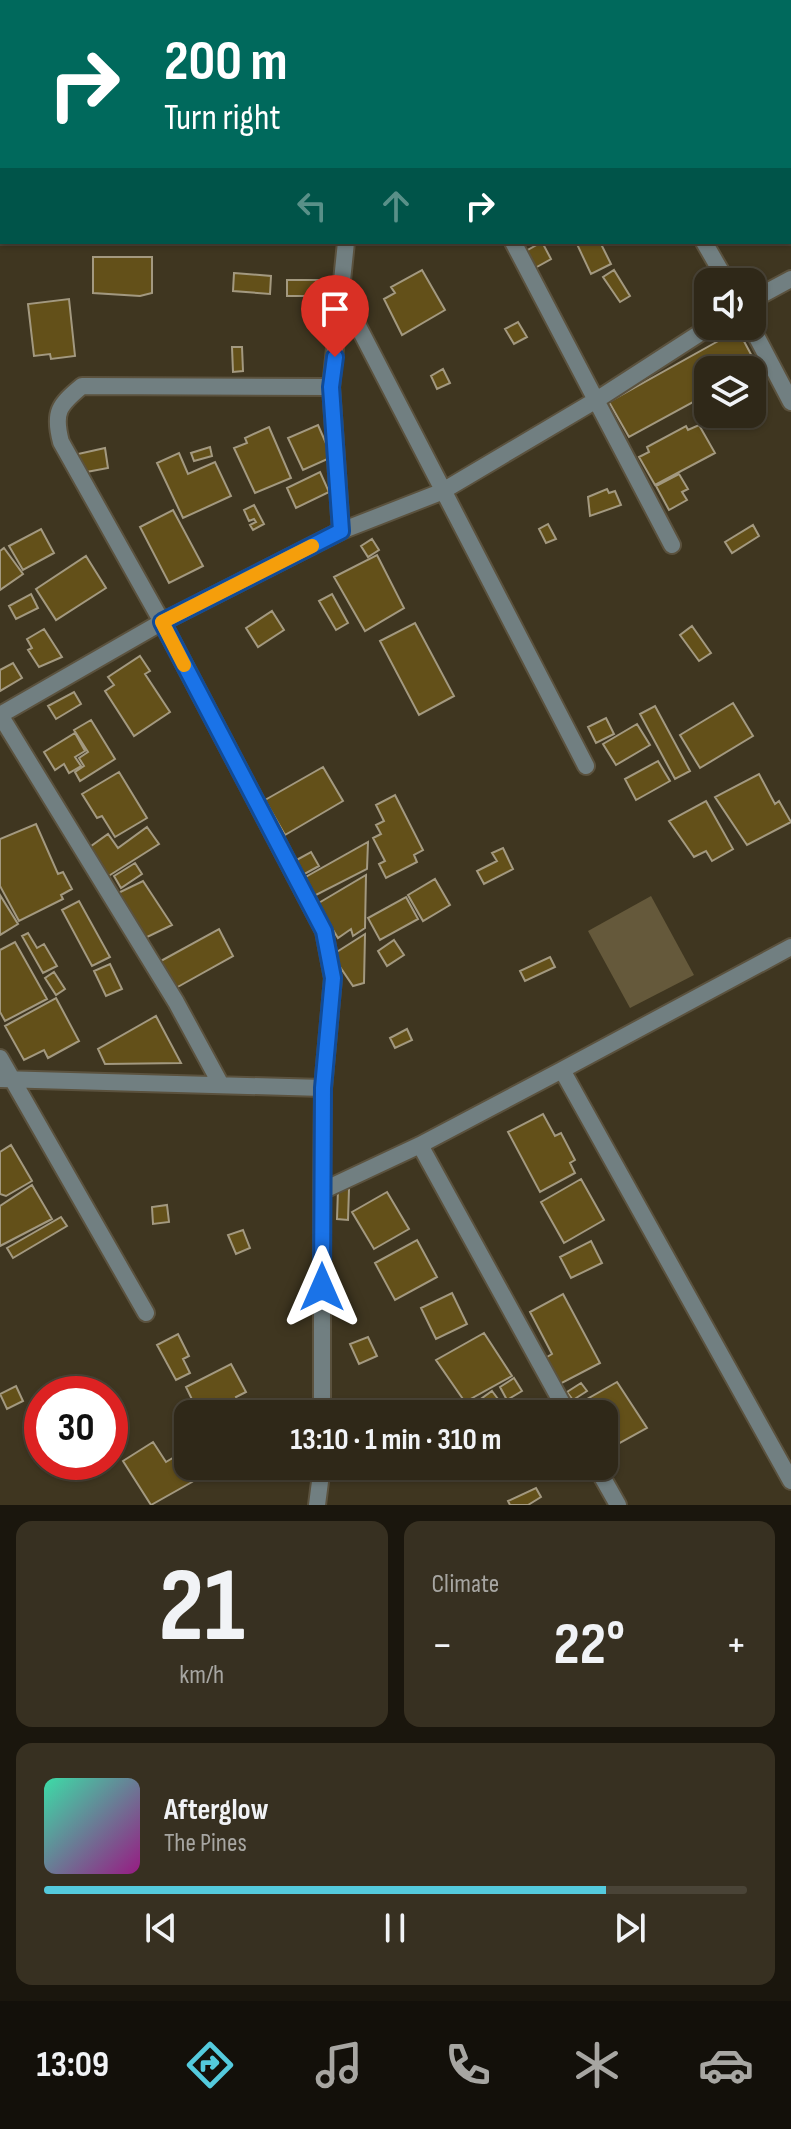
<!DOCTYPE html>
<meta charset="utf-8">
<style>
:root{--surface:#2f2818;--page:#373021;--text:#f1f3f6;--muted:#a7a6a2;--line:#4a4437;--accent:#54cadd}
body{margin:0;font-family:"Sofia Sans Condensed",sans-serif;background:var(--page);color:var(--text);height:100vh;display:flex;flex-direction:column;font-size:30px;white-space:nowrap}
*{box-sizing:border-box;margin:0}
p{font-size:26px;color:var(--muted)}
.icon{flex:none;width:44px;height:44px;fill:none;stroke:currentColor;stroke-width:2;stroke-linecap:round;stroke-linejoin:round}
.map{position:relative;height:1505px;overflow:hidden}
.panel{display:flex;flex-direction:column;gap:16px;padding:16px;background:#1a160d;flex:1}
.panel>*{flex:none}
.guide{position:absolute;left:0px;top:0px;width:792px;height:244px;box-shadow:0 2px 6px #0004,0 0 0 2px var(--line);background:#00695c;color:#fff;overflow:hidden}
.controls{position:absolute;left:694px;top:268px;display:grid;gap:16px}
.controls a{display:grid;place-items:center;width:72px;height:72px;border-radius:16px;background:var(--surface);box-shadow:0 2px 6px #0004,0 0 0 2px var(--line);font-size:40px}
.speed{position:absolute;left:24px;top:1376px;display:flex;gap:16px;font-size:40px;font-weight:700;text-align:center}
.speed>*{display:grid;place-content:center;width:104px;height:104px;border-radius:50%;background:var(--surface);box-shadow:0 2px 6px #0004,0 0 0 2px var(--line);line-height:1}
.speed .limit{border:12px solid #d22;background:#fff;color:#111}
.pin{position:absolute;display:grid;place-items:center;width:68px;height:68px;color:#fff;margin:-82px -34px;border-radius:50% 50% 50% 0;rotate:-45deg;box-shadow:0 0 8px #0007}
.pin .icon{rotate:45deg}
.me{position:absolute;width:88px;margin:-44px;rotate:0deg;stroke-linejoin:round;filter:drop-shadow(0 0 6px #0008)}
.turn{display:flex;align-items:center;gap:28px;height:168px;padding:0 32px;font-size:36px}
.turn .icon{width:104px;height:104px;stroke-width:2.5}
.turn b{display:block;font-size:56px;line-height:68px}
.lanes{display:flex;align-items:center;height:76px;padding:0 32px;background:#0003;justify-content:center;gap:40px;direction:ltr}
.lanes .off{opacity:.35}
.big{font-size:60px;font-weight:700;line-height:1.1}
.panel .widget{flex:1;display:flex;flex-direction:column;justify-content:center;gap:12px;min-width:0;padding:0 28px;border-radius:16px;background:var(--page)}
.panel .dial{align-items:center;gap:0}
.dial b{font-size:104px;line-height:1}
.song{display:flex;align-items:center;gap:24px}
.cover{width:96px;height:96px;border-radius:12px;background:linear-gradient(135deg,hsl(160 70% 55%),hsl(310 70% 35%))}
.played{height:8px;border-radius:4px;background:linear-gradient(90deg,var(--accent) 80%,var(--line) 80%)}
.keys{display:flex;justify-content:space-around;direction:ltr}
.heat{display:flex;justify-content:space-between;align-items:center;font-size:44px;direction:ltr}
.panel .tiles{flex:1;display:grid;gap:16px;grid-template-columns:1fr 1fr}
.widget:last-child{grid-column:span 2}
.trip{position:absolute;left:174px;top:1400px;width:444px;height:80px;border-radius:16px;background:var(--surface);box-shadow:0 2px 6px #0004,0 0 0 2px var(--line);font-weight:700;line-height:80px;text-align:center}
.dock{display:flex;height:128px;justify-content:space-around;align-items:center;background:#13100a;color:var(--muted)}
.dock .icon{width:56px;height:56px}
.dock .on{color:var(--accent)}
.dock b{font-size:36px;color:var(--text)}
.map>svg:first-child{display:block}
.green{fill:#65593b}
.building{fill:#635019;stroke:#a39980;stroke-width:2}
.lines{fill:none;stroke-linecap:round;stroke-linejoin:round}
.minor-casing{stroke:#5b523e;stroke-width:20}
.minor{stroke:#717f81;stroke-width:16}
.route-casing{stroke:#114b97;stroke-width:20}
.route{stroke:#1a73e8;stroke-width:14}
.slow{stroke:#f59e0b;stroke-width:14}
</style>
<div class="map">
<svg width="791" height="1505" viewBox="0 0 791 1505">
<rect width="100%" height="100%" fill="#3f3620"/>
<path class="green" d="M651,896L694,975L630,1008L588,931Z"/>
<path class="building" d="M542,242L551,259L535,268L526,251Z
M576,242H600L611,264L591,274Z
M93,257H152V293L140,296L93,293Z
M422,270L445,310L402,335L384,299L395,293L391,287Z
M614,270L630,296L620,302L603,277Z
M234,273L271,276L270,294L233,291Z
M287,280H318V296H287Z
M69,299L75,356L51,359L50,354L34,356L28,304Z
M518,322L527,337L514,344L505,329Z
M738,330L761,373L752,378V370H708V394L629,437L609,402Z
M232,347H242L243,371L233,372Z
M443,369L450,383L437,389L431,376Z
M318,425L332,457L303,470L288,438Z
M699,425L715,453L655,485L639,457L649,452L647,447L686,426L688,430Z
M269,427L291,478L255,493L234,448L247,443L245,438Z
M210,447L212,456L194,461L191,453Z
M105,448L108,468L81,473L78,454Z
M179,453L188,474L215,462L231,496L183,518L157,463Z
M320,472L329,492L296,508L287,488Z
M679,474L688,489L682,492L687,500L669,510L656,486Z
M607,489L609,493L615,491L621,505L590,516L588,497Z
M254,505L264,524L253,530L250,525L256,522L254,519L249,521L244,510Z
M173,510L203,566L169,583L140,527Z
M548,524L556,539L546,543L539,529Z
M753,525L759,536L732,553L725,542Z
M41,529L54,553L23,570L9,546Z
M372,539L379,550L368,557L361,546Z
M4,548L23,574L0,590V551Z
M377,555L404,608L365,631L334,577Z
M86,556L106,588L56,620L36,589Z
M31,594L38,608L16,619L9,606Z
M332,594L348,623L336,630L319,601Z
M272,611L284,630L258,647L246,628Z
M415,623L454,696L419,715L380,641Z
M692,626L711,653L699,661L680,635Z
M44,629L62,657L39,667L28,650L32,648L27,639Z
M140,656L150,671L145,674L170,712L134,736L105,691L114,685L108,677Z
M13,663L22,678L0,691V670Z
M74,692L81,704L56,719L48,706Z
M733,703L753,736L700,768L680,735Z
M655,706L690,771L675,779L640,714Z
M606,718L614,734L596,743L588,727Z
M91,720L115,759L80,781L75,772L84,766L79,758L88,752L74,730Z
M637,724L650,745L616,765L603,744Z
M75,733L85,751L75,757L81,766L69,773L64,764L55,770L44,752Z
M658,761L670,781L636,800L625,779Z
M323,767L343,801L285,835L265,800Z
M119,772L147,818L115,837L102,816L97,818L82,794Z
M759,774L775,804L779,801L791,822L747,845L715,797Z
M395,795L423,850L414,855L417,862L386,878L379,864L385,861L373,838L381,834L376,825L384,821L376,805Z
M706,801L733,849L712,861L706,851L694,857L669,821Z
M36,824L58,874L63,872L72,889L61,895L63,899L19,921L0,886V839Z
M147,827L159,844L107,877L87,849L108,834L118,848Z
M368,842L367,869L314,896L302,879Z
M503,848L513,869L484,884L477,871L497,861L492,853Z
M311,852L319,866L299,877L291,863Z
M135,863L142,874L121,888L114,876Z
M366,875L365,928L353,936L351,929L338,938L317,904Z
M435,879L450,905L423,921L408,895Z
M143,881L172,925L143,939L114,895Z
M0,895L18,924L0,935Z
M406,897L418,919L380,940L368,918Z
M79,901L110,957L92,966L62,910Z
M219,929L233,956L174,989L159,962Z
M28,933L37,948L44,944L57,966L43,973L22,936Z
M365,934L364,983L353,986L332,955Z
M394,940L404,955L387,966L378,951Z
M15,942L47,999L5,1021L0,1012V950Z
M550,957L555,967L525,981L520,971Z
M110,964L122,989L106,996L94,971Z
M54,972L65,989L56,995L45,978Z
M56,998L79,1041L48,1058L44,1050L24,1060L5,1026Z
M156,1016L181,1063L105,1064L98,1049Z
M407,1029L412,1040L395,1048L390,1038Z
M543,1114L555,1136L561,1133L575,1160L570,1163L575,1173L540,1192L508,1132Z
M11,1145L32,1181L6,1196L0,1194V1152Z
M581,1179L604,1220L564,1243L541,1202Z
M32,1185L52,1219L0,1246V1206Z
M338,1189H349L348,1220L337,1219Z
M387,1192L409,1229L374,1249L352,1212Z
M167,1205L169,1222L153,1224L152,1207Z
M61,1217L67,1226L13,1258L7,1248Z
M243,1230L250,1248L236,1254L228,1235Z
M417,1240L437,1277L395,1300L375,1263Z
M591,1241L602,1263L571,1278L560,1257Z
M452,1293L467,1324L436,1339L421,1308Z
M563,1294L600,1363L556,1386L542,1360L552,1354L530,1312Z
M484,1333L512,1376L465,1402L436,1360Z
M178,1334L189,1356L183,1359L190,1373L176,1380L157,1345Z
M368,1337L377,1356L359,1364L350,1344Z
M231,1364L246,1392L236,1397L245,1414H199L186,1387Z
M514,1378L522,1391L507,1400L500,1387Z
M617,1382L647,1428L609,1449L604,1441V1414H587L582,1402Z
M581,1383L587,1391L573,1400L567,1392Z
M16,1386L23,1401L7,1409L0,1394Z
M492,1391L498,1399L484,1409L478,1401Z
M153,1442L166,1462L176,1456L192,1482L151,1505L123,1461Z
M536,1488L541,1497L528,1505H510L508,1501Z"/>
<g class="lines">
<g class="minor-casing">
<path id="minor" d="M382,0L383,2
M567,0L568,2
M767,0L768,2
M10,2V0
M179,2V0
M362,2L363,0
M790,42L791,44
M2,179V206
M513,242L672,545
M704,242L727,282
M343,297L586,766
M752,300L791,279
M751,326L791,402
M341,531L331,387L346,242
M0,715L162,622L341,531L441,492L598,399L711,326
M0,715L176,1002L220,1083
M0,1058L146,1313
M562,1070L791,947
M0,1079L323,1088L322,1191L420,1145L562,1070L791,1481
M323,1088L333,978L324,931L162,622L61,442C53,412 59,405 82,386L331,387
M420,1145L568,1414
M322,1191V1414
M596,1466L618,1505
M317,1505L322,1466"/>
</g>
<use href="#minor" class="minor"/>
</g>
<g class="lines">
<g class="route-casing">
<path id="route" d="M322,1287L323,1088L333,978L324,931L162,622L341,531L331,387L335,357"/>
</g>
<use href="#route" class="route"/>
<path class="slow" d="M184,665L162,622L312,546"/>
</g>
</svg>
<div class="controls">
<a><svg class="icon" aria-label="sound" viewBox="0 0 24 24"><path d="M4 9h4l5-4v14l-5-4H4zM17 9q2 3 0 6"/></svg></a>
<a><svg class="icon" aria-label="layers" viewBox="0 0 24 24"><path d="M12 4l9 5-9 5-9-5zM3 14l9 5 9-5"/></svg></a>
</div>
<div class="speed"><div class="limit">30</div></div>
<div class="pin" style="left:335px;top:357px;background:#d93025"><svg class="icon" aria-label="arrive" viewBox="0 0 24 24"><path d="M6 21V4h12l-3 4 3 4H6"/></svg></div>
<svg class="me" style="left:322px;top:1287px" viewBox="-20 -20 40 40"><path d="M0-17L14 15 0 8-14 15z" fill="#1a73e8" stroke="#fff" stroke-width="4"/></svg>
<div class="trip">13:10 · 1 min · 310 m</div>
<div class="guide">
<div class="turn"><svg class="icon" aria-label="right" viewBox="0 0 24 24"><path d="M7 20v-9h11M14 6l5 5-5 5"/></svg><div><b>200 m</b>Turn right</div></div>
<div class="lanes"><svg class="icon off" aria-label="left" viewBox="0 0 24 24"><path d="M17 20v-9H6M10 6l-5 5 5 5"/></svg><svg class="icon off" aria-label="ahead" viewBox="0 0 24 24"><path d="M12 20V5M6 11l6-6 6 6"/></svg><svg class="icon" aria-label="right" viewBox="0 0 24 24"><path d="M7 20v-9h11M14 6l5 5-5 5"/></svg></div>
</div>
</div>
<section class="panel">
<div class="tiles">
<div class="widget dial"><b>21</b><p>km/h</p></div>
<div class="widget"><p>Climate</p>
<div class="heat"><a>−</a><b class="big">22°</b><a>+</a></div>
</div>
<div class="widget">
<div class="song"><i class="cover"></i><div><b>Afterglow</b><p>The Pines</p></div></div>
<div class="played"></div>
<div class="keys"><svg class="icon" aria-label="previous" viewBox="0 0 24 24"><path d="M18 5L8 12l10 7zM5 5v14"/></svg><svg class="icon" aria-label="pause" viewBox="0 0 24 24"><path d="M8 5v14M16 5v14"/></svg><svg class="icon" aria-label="next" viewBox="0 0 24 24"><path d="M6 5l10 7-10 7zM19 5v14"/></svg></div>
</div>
</div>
</section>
<nav class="dock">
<b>13:09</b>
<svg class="icon on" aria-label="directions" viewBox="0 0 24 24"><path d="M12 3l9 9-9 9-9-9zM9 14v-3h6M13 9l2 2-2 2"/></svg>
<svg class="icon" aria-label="music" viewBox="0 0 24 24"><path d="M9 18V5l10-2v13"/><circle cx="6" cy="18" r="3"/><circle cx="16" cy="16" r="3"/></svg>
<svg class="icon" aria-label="phone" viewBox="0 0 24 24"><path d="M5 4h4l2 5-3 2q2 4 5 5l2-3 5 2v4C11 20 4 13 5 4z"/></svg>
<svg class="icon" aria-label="climate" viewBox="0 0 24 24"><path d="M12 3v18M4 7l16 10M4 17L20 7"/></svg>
<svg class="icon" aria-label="car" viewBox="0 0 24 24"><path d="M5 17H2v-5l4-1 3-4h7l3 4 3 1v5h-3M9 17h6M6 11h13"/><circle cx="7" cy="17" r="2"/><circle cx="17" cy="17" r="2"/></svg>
</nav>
